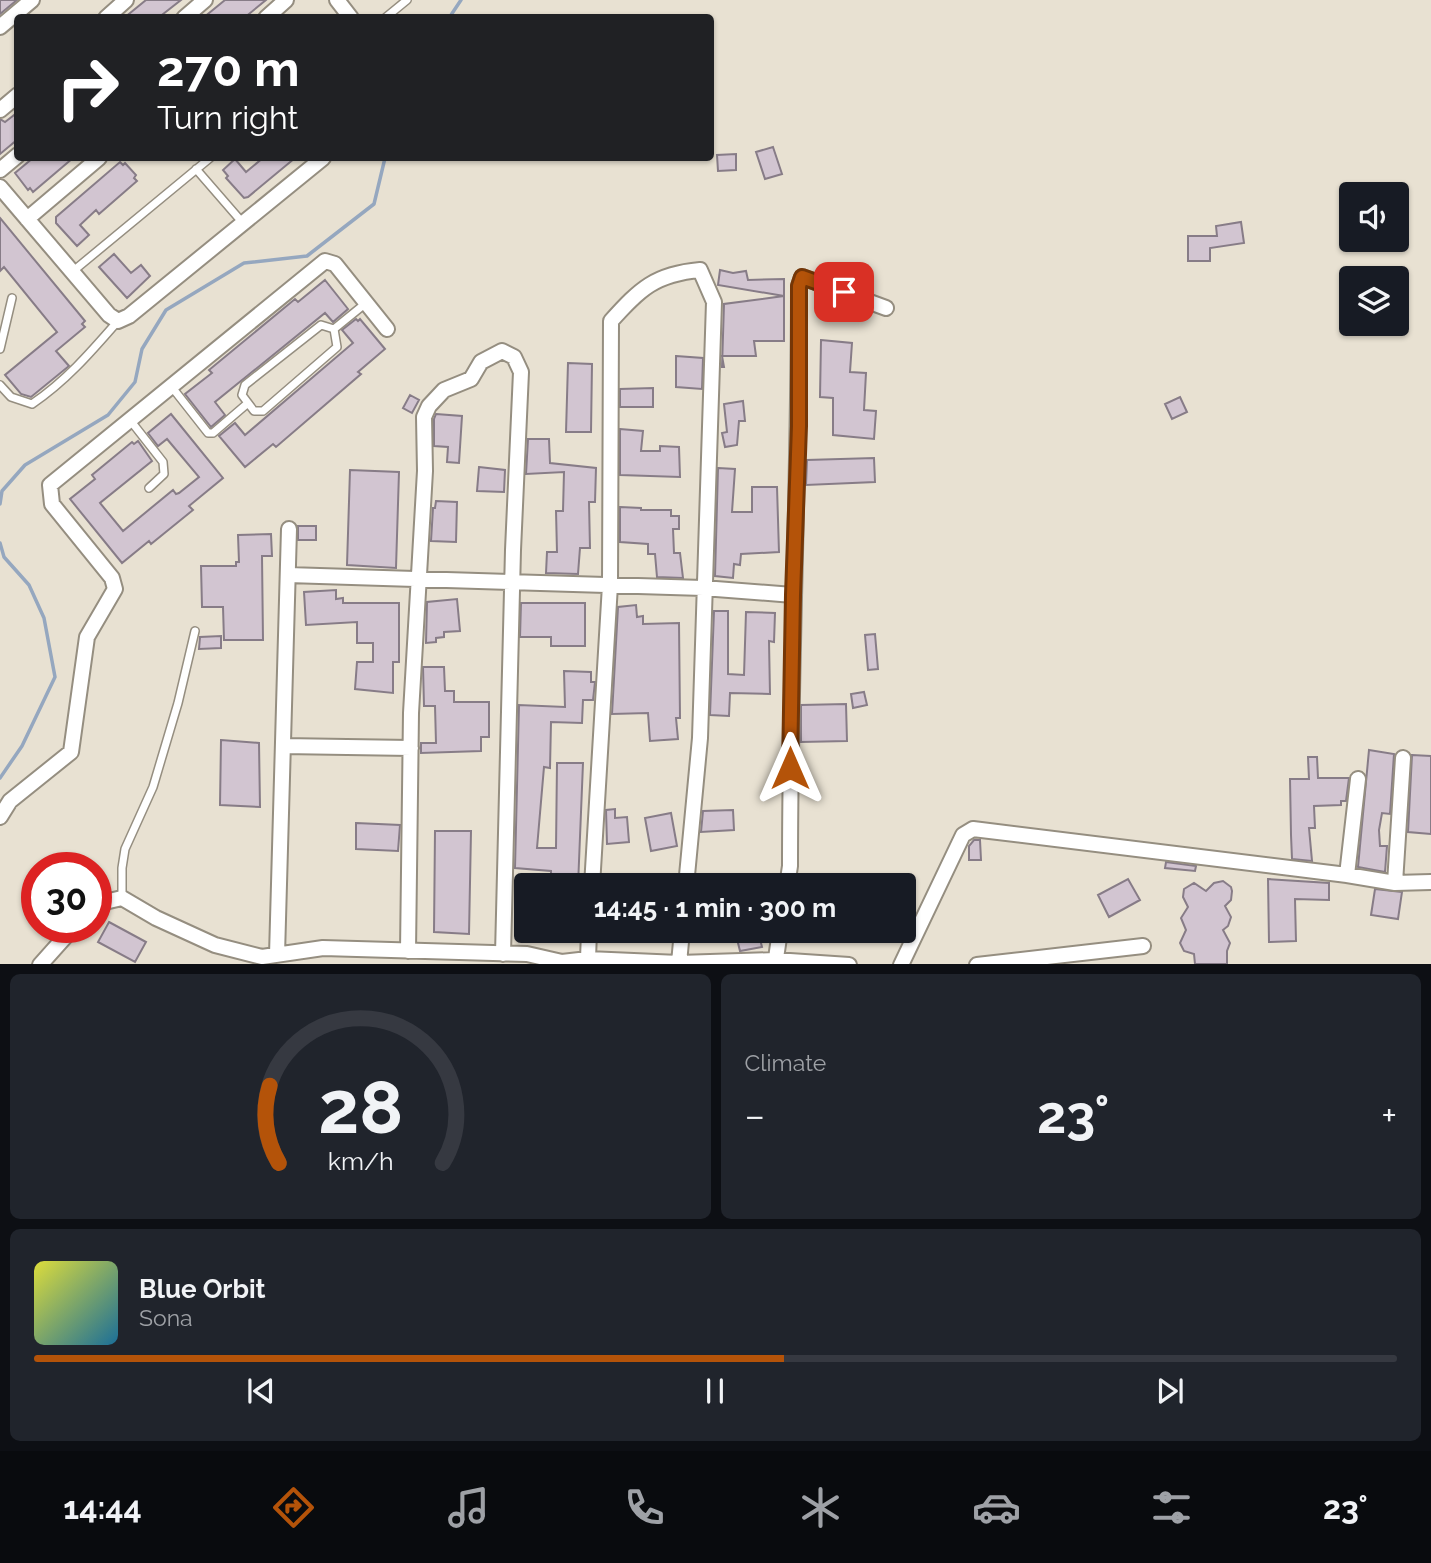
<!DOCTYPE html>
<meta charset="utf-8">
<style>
:root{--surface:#171b24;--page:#20242c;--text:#f1f3f6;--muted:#9ea1a6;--line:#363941;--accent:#b45309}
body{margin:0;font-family:Raleway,sans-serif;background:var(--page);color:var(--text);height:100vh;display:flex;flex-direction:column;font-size:26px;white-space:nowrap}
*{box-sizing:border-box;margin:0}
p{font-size:23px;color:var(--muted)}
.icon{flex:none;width:38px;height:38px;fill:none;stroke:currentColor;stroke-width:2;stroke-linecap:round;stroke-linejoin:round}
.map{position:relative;height:964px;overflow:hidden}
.details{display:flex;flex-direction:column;gap:10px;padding:10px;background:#0d0f14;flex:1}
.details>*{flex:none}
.banner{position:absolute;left:14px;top:14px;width:700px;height:147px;border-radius:7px;box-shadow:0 2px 5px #0004;background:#202124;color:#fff;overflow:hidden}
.controls{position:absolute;left:1339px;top:182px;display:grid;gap:14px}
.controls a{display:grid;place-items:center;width:70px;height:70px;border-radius:7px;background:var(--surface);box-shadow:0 2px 5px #0004;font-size:35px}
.speed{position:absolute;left:21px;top:852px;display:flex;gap:14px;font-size:35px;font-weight:700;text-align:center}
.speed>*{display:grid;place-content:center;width:91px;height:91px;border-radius:50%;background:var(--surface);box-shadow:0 2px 5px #0004;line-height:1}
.speed .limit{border:10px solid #d22;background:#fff;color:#111}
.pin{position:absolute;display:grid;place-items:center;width:60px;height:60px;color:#fff;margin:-30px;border-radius:14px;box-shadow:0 4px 10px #0006}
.me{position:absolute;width:77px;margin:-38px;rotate:0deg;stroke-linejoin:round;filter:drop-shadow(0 0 5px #0008)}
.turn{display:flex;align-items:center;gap:24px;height:147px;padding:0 28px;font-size:32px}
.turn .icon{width:91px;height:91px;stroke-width:2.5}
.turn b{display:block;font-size:49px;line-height:60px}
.big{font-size:52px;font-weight:700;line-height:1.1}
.details .card{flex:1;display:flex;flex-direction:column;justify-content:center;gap:10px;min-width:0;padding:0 24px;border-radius:10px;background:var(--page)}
.details .dial{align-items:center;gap:0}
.dial svg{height:182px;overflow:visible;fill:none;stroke:var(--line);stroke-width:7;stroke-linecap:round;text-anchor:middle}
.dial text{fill:var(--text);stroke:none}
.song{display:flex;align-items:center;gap:21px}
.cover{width:84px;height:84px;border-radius:10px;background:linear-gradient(135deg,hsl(60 70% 55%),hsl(200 70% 35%))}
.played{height:7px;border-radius:4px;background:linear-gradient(90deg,var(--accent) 55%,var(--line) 55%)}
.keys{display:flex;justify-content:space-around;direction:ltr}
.heat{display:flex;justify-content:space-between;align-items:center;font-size:38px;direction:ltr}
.details .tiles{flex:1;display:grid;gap:10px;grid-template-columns:1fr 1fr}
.card:last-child{grid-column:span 2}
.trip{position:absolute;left:514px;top:873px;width:402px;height:70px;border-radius:7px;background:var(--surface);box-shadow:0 2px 5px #0004;font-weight:700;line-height:70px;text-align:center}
.tab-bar{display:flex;height:112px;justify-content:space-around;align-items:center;background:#090b0e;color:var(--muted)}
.tab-bar .icon{width:49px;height:49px}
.tab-bar .current{color:var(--accent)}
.tab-bar b{font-size:32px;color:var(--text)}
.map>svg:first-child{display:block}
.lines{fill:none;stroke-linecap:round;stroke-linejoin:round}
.stream{stroke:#95a7bf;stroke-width:3.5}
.building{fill:#d2c5d1;stroke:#877c87;stroke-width:2}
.lane-casing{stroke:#958e80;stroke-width:10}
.street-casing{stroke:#958e80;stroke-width:18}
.lane{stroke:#fff;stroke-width:7}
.street{stroke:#fff;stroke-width:14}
.route-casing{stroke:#753606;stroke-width:18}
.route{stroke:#b45309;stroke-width:12}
</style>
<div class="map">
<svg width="1431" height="965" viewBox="0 0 1431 965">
<rect width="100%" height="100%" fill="#e8e1d2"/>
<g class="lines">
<path class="stream" d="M449,18L461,0
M0,504L2,491L25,465L108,415L135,382L142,349L166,310L244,263L307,256L374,204L385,158
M0,543L4,557L29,585L44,618L55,677L22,746L0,778"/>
</g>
<path class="building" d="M0,0H17L0,14Z
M146,0H181L158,18H124Z
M225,0H266L244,18H203Z
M18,112V139L0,154V119L5,122Z
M773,147L782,174L765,179L756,152Z
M736,154V170L718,171L717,155Z
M33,158H73L33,192L30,188L28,190L15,173Z
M263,158H295L248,197L244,198L226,178L228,176L223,170L235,159L246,172Z
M120,162L123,165L125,163L136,175L134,178L137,181L99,214L96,210L80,225L89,235L77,246L56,223V217Z
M0,218L85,321L82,324L85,327L56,351L69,366L31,397L21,394L5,375L57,332L4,267L0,271Z
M1241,222L1244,243L1210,248V261H1188V236H1217L1216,226Z
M114,254L131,273L141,265L150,276L127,298L99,267Z
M720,270L733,273L746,271L748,280L784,279V296L718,285Z
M325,280L348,309L333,322L325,313L215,402L225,415L211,427L185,394L212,373L209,370L295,299L298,302Z
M784,296V341H754L756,356H722L724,367H722L724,304Z
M356,319L358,321L360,319L385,349L358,372L361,374L276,447L273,444L245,467L219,436L235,423L245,435L353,343L342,330Z
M821,340L852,343L850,372L866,373L864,410L876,411L874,439L833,435V398L820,397Z
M676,356L703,358L702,389L676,387Z
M568,363L592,364L591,432H566Z
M653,388V407H620V389Z
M410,395L419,400L412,413L403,408Z
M1180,397L1187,412L1172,419L1165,404Z
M743,401L745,421H739L737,445L725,447L722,433L727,432L724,404Z
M171,414L223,478L189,506L193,510L151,544L149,541L122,563L70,499L95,479L92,475L132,442L134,444L138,441L152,461L100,503L123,531L173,490L176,494L179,493L199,477L167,439L158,446L148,433Z
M436,414L462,416L459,463L447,462L448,447L434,446V419Z
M620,429L643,431L641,451H660V446L679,447L680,477L620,475Z
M528,439H549L550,463L596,468L595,502H589L590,548H580L578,574L546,573L547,552H557L556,511H563L564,472L526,474Z
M874,458L875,482L806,485L807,460Z
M479,467L505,470L504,492L477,491Z
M718,468L735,469L732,512H752V487H777L779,552L741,554L740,565L734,564L733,578L715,576Z
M350,470L399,472L396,568L347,565Z
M436,501L457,502L456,542L431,541L433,508H435Z
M620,507L641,508V510H671V516H679V529H673L674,553H680L683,578L657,577L655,554H648V544L620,542Z
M298,526H316V540H298Z
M271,534L272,556H262L263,640H224L223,607H202L201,566H236V562H239L238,535Z
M336,590V599L343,598V603H399V662H393V693L355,689L357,662H373V643H357V622L306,625L304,592Z
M457,599L460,631L444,632V637L436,638V642L426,643L427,602Z
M521,603H585V646H551V637H520Z
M636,605L637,617L643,616V624L679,623L680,718H676L678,739L650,741L648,713L612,714L618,607Z
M714,611H728V674L744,675L746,612L775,613L774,642L769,641L770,694L730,693L729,716L710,715Z
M875,634L878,669L868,670L865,635Z
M221,636V648L199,649L200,637Z
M423,667H444L445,691H454V702H489V737H481V751L421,753V743H436L435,706H424Z
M564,671L591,672V682H595L593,700H583L582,723L551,722L550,768L544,767L537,848H556L557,763H583L578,886H551V871L515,868L519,705L565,707Z
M864,692L867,705L853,708L851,694Z
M846,704L847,741L801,742V705Z
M221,740L259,743L260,807L220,805Z
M1369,750L1394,754L1390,814L1382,813L1379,830L1380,846H1387L1385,872L1358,867Z
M1412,755L1431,756V834L1408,832Z
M1308,757H1317L1318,778H1349L1346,801H1341V805L1314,806L1315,828H1309L1312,861L1292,859L1291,835L1290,779H1309Z
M615,809V818L627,817L629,842L607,844L606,810Z
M733,810L734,830L701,832L703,811Z
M671,813L677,846L651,851L645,818Z
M356,823L400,825L398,851L356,849Z
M435,831H471L469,934L434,932Z
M974,840H980L981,860H969V846Z
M1166,862L1196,866L1195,871L1165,868Z
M852,875L878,876L877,886H852Z
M1128,879L1140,900L1109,917L1098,895Z
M1268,879L1329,883V900L1295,899L1296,941L1269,942Z
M1223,881L1231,887L1232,891L1231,900L1225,906L1231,917L1228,926L1223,930L1230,943L1227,951V964H1195L1194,954L1184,951L1180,943L1186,930L1181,918L1188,907L1183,897L1184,889L1194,883L1206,891L1214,883Z
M1375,889L1402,892L1398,919L1371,915Z
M109,922L146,942L135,962L98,942Z
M735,931H758L762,947L740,951Z"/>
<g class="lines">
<g class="lane-casing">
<path id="lane" d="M385,18L407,0
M196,169L242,222
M72,272L210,158
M334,329L337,347L263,411H254L242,395L245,385L321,325L334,329L366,303
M0,349L12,298
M0,385L11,397L32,404C66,381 91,352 118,321
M171,386L208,433H213L248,403
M130,420L163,462L164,474L149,488
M122,898V868L125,849L153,787L178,703L195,631"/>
</g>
<g class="street-casing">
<path id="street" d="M337,0L351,18
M106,18L126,0
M184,18L205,0
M266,18L286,0
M0,27L32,0
M0,110L18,95
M0,170L18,155
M0,187L109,315L118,321L129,316L323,158
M27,219L99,158
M288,575L703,588L793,595
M283,746L411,748
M0,817L10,801L71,752L87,637L115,589L112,578L52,504L50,485L325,261L335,264L387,329
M1347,875L1358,779
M1395,883L1403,758
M592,886L610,585L611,321C640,289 655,274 700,270L714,302L700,738L686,886
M787,886L790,866C790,672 799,479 799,286L802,277L886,308
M96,904L122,898L156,918L215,945L262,957L323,948L527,954L562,962L588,959L679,963L775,960L849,965
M408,951L411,713L425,471L424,417L429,406L444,390L471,379L481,362L502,351L514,357L521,372L513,550L503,954
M277,955L289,529
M588,959L589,931
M679,963L682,931
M40,965L73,928
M775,965L780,931
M901,965L963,835L973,829L1347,875L1395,883L1431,882
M977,965L1143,946"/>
</g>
<use href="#lane" class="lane"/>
<use href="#street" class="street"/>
</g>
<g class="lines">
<g class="route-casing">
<path id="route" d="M790,768L793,595L799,426V286L802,277L844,292"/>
</g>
<use href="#route" class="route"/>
</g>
</svg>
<div class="controls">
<a><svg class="icon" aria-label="sound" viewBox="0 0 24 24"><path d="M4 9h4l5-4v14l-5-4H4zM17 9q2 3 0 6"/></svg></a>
<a><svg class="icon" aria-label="layers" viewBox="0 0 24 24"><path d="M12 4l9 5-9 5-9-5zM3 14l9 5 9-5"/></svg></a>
</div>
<div class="speed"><div class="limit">30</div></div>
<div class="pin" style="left:844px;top:292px;background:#d93025"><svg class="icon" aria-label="arrive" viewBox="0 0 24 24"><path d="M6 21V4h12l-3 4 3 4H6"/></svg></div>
<svg class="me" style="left:790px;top:768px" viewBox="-20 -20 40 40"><path d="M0-17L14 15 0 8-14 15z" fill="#b45309" stroke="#fff" stroke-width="4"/></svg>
<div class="trip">14:45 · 1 min · 300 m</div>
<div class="banner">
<div class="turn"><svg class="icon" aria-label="right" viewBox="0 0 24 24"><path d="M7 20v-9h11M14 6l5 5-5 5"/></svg><div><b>270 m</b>Turn right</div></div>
</div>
</div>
<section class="details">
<div class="tiles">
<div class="card dial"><svg viewBox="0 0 100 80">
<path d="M14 69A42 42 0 1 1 86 69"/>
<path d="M14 69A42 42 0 0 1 10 35" stroke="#b45309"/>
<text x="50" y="56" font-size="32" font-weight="700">28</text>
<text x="50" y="72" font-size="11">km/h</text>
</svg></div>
<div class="card"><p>Climate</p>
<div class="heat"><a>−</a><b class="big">23°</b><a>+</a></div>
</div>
<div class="card">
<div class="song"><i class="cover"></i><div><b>Blue Orbit</b><p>Sona</p></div></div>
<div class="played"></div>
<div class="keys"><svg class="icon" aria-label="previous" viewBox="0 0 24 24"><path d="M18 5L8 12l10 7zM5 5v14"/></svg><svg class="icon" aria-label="pause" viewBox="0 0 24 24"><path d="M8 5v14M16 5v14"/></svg><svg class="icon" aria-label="next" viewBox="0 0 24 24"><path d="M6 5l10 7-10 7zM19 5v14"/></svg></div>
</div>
</div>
</section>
<nav class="tab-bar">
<b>14:44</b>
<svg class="icon current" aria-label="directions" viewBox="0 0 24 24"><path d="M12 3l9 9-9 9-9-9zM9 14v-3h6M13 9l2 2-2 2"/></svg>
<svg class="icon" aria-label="music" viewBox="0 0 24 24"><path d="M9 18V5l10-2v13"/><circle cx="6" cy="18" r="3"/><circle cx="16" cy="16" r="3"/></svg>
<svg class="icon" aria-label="phone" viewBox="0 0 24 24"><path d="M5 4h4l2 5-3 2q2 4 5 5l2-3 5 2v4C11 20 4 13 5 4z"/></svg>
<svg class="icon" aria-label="climate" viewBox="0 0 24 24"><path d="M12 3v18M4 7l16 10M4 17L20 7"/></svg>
<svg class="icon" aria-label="car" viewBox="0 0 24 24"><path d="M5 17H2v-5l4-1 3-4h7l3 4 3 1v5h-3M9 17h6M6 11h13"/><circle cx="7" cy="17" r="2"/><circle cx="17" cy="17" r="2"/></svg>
<svg class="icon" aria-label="filters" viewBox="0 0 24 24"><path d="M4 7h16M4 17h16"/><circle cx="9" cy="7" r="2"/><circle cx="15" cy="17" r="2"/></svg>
<b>23°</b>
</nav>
